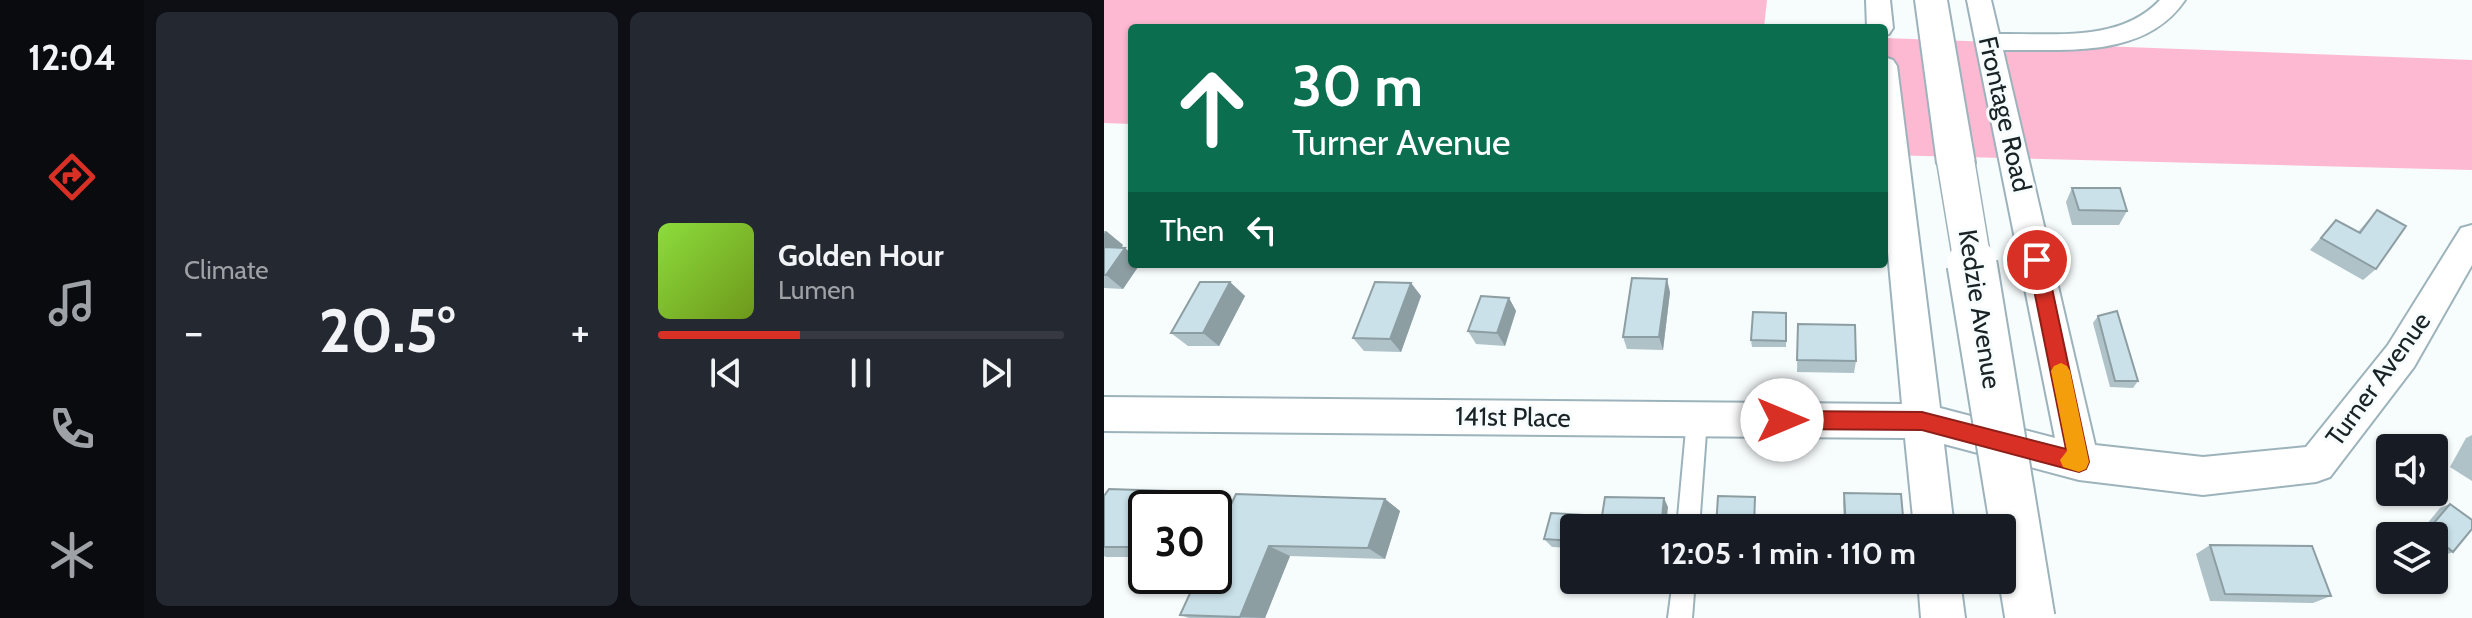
<!DOCTYPE html>
<meta charset="utf-8">
<style>
:root{--surface:#171b24;--page:#242831;--text:#f1f3f6;--muted:#9ea1a6;--line:#363941;--accent:#d93025}
body{margin:0;font-family:Cabin,sans-serif;background:var(--page);color:var(--text);height:100vh;display:flex;flex-direction:column;font-size:30px;white-space:nowrap}
*{box-sizing:border-box;margin:0}
p{font-size:26px;color:var(--muted)}
.icon{flex:none;width:44px;height:44px;fill:none;stroke:currentColor;stroke-width:2;stroke-linecap:round;stroke-linejoin:round}
.map{position:relative;flex:1;overflow:hidden}
.panel{display:flex;flex-direction:column;gap:12px;padding:12px;background:#0d0f14;width:960px}
.panel>*{flex:none}
.banner{position:absolute;left:24px;top:24px;width:760px;height:244px;border-radius:8px;box-shadow:0 2px 6px #0004;background:#0b6e4f;color:#fff;overflow:hidden}
.buttons{position:absolute;left:1272px;top:434px;display:grid;gap:16px}
.buttons a{display:grid;place-items:center;width:72px;height:72px;border-radius:8px;background:var(--surface);box-shadow:0 2px 6px #0004;font-size:40px}
.speed{position:absolute;left:24px;top:490px;display:flex;gap:16px;font-size:40px;font-weight:700;text-align:center}
.speed>*{display:grid;place-content:center;width:104px;height:104px;border-radius:50%;background:var(--surface);box-shadow:0 2px 6px #0004;line-height:1}
.speed .limit{border:4px solid #111;border-radius:12px;background:#fff;color:#111}
.pin{position:absolute;display:grid;place-items:center;width:68px;height:68px;color:#fff;margin:-34px;border:4px solid #fff;border-radius:50%;box-shadow:0 2px 8px #0007}
.me{position:absolute;width:88px;margin:-44px;rotate:90deg;stroke-linejoin:round;filter:drop-shadow(0 0 6px #0008)}
.turn{display:flex;align-items:center;gap:28px;height:168px;padding:0 32px;font-size:36px}
.turn .icon{width:104px;height:104px;stroke-width:2.5}
.turn b{display:block;font-size:56px;line-height:68px}
.then{display:flex;align-items:center;height:76px;padding:0 32px;background:#0003;gap:16px;font-size:30px}
.big{font-size:60px;font-weight:700;line-height:1.1}
.panel .widget{flex:1;display:flex;flex-direction:column;justify-content:center;gap:12px;min-width:0;padding:0 28px;border-radius:12px;background:var(--page)}
.song{display:flex;align-items:center;gap:24px}
.cover{width:96px;height:96px;border-radius:12px;background:linear-gradient(135deg,hsl(90 70% 55%),hsl(80 70% 35%))}
.played{height:8px;border-radius:4px;background:linear-gradient(90deg,var(--accent) 35%,var(--line) 35%)}
.keys{display:flex;justify-content:space-around;direction:ltr}
.heat{display:flex;justify-content:space-between;align-items:center;font-size:44px;direction:ltr}
.panel .tiles{flex:1;display:grid;gap:12px;grid-template-columns:repeat(2,1fr)}
.trip{position:absolute;left:456px;top:514px;width:456px;height:80px;border-radius:8px;background:var(--surface);box-shadow:0 2px 6px #0004;font-weight:700;line-height:80px;text-align:center}
main{display:flex;flex:1;min-height:0}
.tab-bar{display:flex;flex-direction:column;width:144px;justify-content:space-around;align-items:center;background:#090b0e;color:var(--muted)}
.tab-bar .icon{width:56px;height:56px}
.tab-bar .selected{color:var(--accent)}
.tab-bar b{font-size:36px;color:var(--text)}
.map>svg:first-child{display:block}
.green{fill:#fdb9d1}
.lines{fill:none;stroke-linecap:round;stroke-linejoin:round}
.service-casing{stroke:#9db3bb;stroke-width:4}
.minor-casing{stroke:#9db3bb;stroke-width:4}
.secondary-casing{stroke:#9db3bb;stroke-width:4}
.service{fill:#fff;fill-rule:evenodd}
.minor{fill:#fff;fill-rule:evenodd}
.secondary{fill:#fff;fill-rule:evenodd}
.secondary-bridge-far1-casing{stroke:#9db3bb;stroke-width:40;stroke-linecap:butt}
.secondary-bridge-casing{stroke:#9db3bb;stroke-width:53;stroke-linecap:butt}
.secondary-bridge-far1{stroke:#fff;stroke-width:37}
.secondary-bridge{stroke:#fff;stroke-width:49}
.wall{fill:#aec2c8}
.shaded-wall{fill:#8d9ea3}
.building{fill:#cae1e9;stroke:#8d9ea3;stroke-width:2}
.route{fill:#d93025;stroke:#8d1f18;stroke-width:2}
.slow{fill:#f59e0b}
.labels{text-anchor:middle;stroke-width:6;stroke-linejoin:round;paint-order:stroke}
.street-label{font-size:26px;fill:#192225;stroke:#f7fcfd}
</style>
<main>
<nav class="tab-bar">
<b>12:04</b>
<svg class="icon selected" aria-label="directions" viewBox="0 0 24 24"><path d="M12 3l9 9-9 9-9-9zM9 14v-3h6M13 9l2 2-2 2"/></svg>
<svg class="icon" aria-label="music" viewBox="0 0 24 24"><path d="M9 18V5l10-2v13"/><circle cx="6" cy="18" r="3"/><circle cx="16" cy="16" r="3"/></svg>
<svg class="icon" aria-label="phone" viewBox="0 0 24 24"><path d="M5 4h4l2 5-3 2q2 4 5 5l2-3 5 2v4C11 20 4 13 5 4z"/></svg>
<svg class="icon" aria-label="climate" viewBox="0 0 24 24"><path d="M12 3v18M4 7l16 10M4 17L20 7"/></svg>
</nav>
<section class="panel">
<div class="tiles">
<div class="widget"><p>Climate</p>
<div class="heat"><a>−</a><b class="big">20.5°</b><a>+</a></div>
</div>
<div class="widget">
<div class="song"><i class="cover"></i><div><b>Golden Hour</b><p>Lumen</p></div></div>
<div class="played"></div>
<div class="keys"><svg class="icon" aria-label="previous" viewBox="0 0 24 24"><path d="M18 5L8 12l10 7zM5 5v14"/></svg><svg class="icon" aria-label="pause" viewBox="0 0 24 24"><path d="M8 5v14M16 5v14"/></svg><svg class="icon" aria-label="next" viewBox="0 0 24 24"><path d="M6 5l10 7-10 7zM19 5v14"/></svg></div>
</div>
</div>
</section>
<div class="map">
<svg width="1368" height="618" viewBox="0 0 1368 618">
<rect width="100%" height="100%" fill="#f7fcfd"/>
<path class="green" d="M0,0H663L660,28H28V124L0,123Z
M780,38L1368,60V170L780,155Z"/>
<g class="lines">
<g class="service-casing">
<path id="service" d="M593,410L600,413L603,419L595,528H573L583,419L586,413Z
M569,580H591L588,618H564Z"/>
</g>
<g class="minor-casing">
<path id="minor" d="M762,0H786L789,28L785,34L780,35V28H763Z
M863,0H887L895,34C949,33 1016,43 1056,0H1081C1041,59 962,49 899,50L991,445L1099,457L1202,447L1284,345L1357,228L1368,225V265L1310,367L1226,477L1212,482L1099,495L975,480L840,444L850,528H810L801,438L0,431V397L798,404L780,209V57L789,60L793,66L836,408L951,438Z
M814,580H856L861,618H817Z"/>
</g>
<g class="secondary-casing">
<path id="secondary" d="M811,0H843L871,163L865,173L852,177L839,173L833,163Z"/>
</g>
<use href="#service" class="service"/>
<use href="#minor" class="minor"/>
<use href="#secondary" class="secondary"/>
<g class="secondary-bridge-far1-casing">
<path id="secondary-bridge-far1" d="M852,163L869,266"/>
</g>
<g class="secondary-bridge-casing">
<path id="secondary-bridge" d="M868,264L926,618"/>
</g>
<use href="#secondary-bridge-far1" class="secondary-bridge-far1"/>
<use href="#secondary-bridge" class="secondary-bridge"/>
</g>
<path class="wall" d="M968,188L1023,211L1015,225H968L962,202Z
M1273,210L1272,269L1259,280L1206,250L1232,220L1254,232Z
M0,231H2L19,245L17,248L28,264H36L19,289L0,288Z
M126,282L141,296L115,346H84L67,333Z
M307,283L317,296L297,352L260,351L249,338Z
M566,292L559,350L523,349L519,337Z
M405,298L412,311L401,346L372,344L364,331Z
M682,313V347H648L647,340Z
M994,316L1034,381L1029,388L1006,387L989,323Z
M694,324L752,361L750,373L693,372Z
M1368,435V481L1346,467L1362,438Z
M740,493L800,528H740L739,503Z
M0,496L88,503L42,508V557H2L0,556Z
M651,497V528H613L612,527Z
M281,499L296,511L281,559L186,556L161,618H85L76,615L125,509Z
M1346,504L1349,552L1338,556L1330,550V536H1313L1336,508Z
M564,507L470,528V548L448,547L440,539L498,516Z
M1106,545L1227,596L1209,603L1106,601L1092,554Z"/>
<path class="shaded-wall" d="M2,231L19,245L7,261L0,255V234Z
M21,248L28,254V264H36L19,289L2,275Z
M563,279L566,292L559,350L555,337Z
M126,282L141,296L115,346L99,333Z
M307,283L317,296L297,352L286,339Z
M405,298L412,311L401,346L393,333Z
M64,491L88,503L85,508H55Z
M560,498L564,507L562,528H557Z
M281,499L296,511L281,559L264,548Z
M165,546L186,556L161,618L136,617Z"/>
<path class="building" d="M780,176L782,239H780Z
M968,188H1016L1023,211L975,210Z
M1273,210L1302,226L1272,269L1217,238L1232,220L1256,233Z
M0,247L21,248L2,275H0Z
M528,278L563,279L555,337H519Z
M96,282H126L99,333H67Z
M271,282L307,283L286,339L249,338Z
M377,296L405,298L393,333L364,331Z
M1013,311L1034,381H1011L994,316Z
M649,312L682,313V341L647,340Z
M694,324L751,325L752,361L693,360Z
M5,489L64,491L55,508H73H42V547H0V496Z
M740,493L797,494L800,528H742Z
M132,494L281,499L264,548L165,546L136,617L76,615L94,576H110V509H125Z
M614,496L651,497L650,527H612Z
M501,497L560,498L557,528H470V541L440,539L447,513L498,516Z
M1346,504L1368,520V529L1349,552L1323,531Z
M1106,545L1208,546L1227,596L1121,594Z"/>
<path class="route" d="M933,253L942,260L985,462L982,469L975,472L818,430L678,429L671,426L668,420L671,414L678,411L818,412L962,449L924,260Z"/>
<path class="slow" d="M957,363L963,366L966,371L985,462L982,469L975,472L959,467L956,460L963,451L947,371L950,366Z"/>
<g class="labels">
<g class="street-label">
<text transform="translate(901 114) rotate(77)" y="9">Frontage Road</text>
<text transform="translate(876 309) rotate(81)" y="9">Kedzie Avenue</text>
<text transform="translate(1274 379) rotate(-54)" y="9">Turner Avenue</text>
<text transform="translate(409 417) rotate(1)" y="9">141st Place</text>
</g>
</g>
</svg>
<div class="buttons">
<a><svg class="icon" aria-label="sound" viewBox="0 0 24 24"><path d="M4 9h4l5-4v14l-5-4H4zM17 9q2 3 0 6"/></svg></a>
<a><svg class="icon" aria-label="layers" viewBox="0 0 24 24"><path d="M12 4l9 5-9 5-9-5zM3 14l9 5 9-5"/></svg></a>
</div>
<div class="speed"><div class="limit">30</div></div>
<div class="pin" style="left:933px;top:260px;background:#d93025"><svg class="icon" aria-label="arrive" viewBox="0 0 24 24"><path d="M6 21V4h12l-3 4 3 4H6"/></svg></div>
<svg class="me" style="left:678px;top:420px" viewBox="-20 -20 40 40"><circle r="19" fill="#fff"/><path d="M0-13L10 11 0 6-10 11z" fill="#d93025"/></svg>
<div class="trip">12:05 · 1 min · 110 m</div>
<div class="banner">
<div class="turn"><svg class="icon" aria-label="ahead" viewBox="0 0 24 24"><path d="M12 20V5M6 11l6-6 6 6"/></svg><div><b>30 m</b>Turner Avenue</div></div>
<div class="then">Then<svg class="icon" aria-label="left" viewBox="0 0 24 24"><path d="M17 20v-9H6M10 6l-5 5 5 5"/></svg></div>
</div>
</div>
</main>
